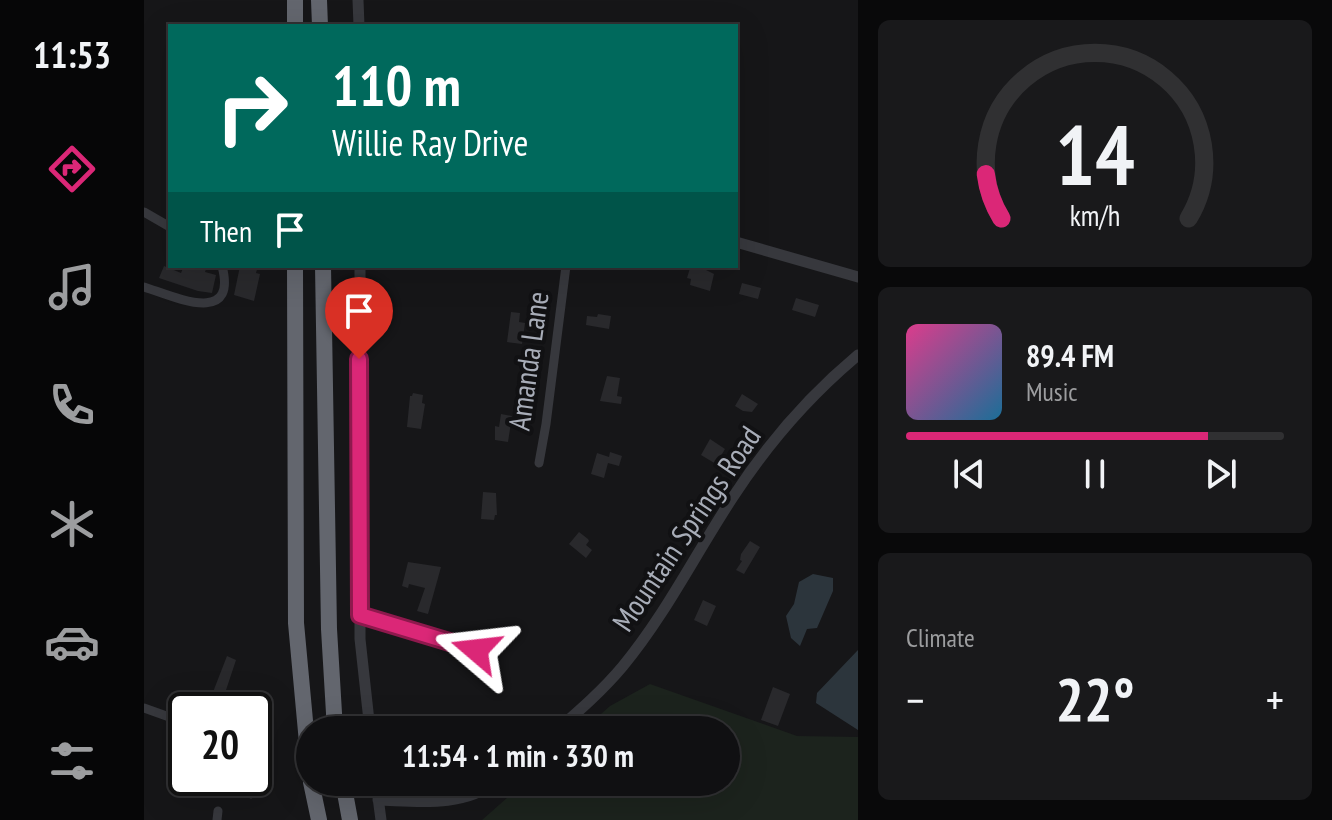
<!DOCTYPE html>
<meta charset="utf-8">
<style>
:root{--surface:#101012;--page:#19191b;--text:#f1f3f6;--muted:#9c9d9f;--line:#303032;--accent:#db2777}
body{margin:0;font-family:"PT Sans Narrow",sans-serif;background:var(--page);color:var(--text);height:100vh;display:flex;flex-direction:column;font-size:30px;white-space:nowrap}
*{box-sizing:border-box;margin:0}
p{font-size:26px;color:var(--muted)}
.icon{flex:none;width:44px;height:44px;fill:none;stroke:currentColor;stroke-width:2;stroke-linecap:round;stroke-linejoin:round}
.map{position:relative;flex:1;overflow:hidden}
.sheet{display:flex;flex-direction:column;gap:20px;padding:20px;background:#09090a;width:474px}
.sheet>*{flex:none}
.hud{position:absolute;left:24px;top:24px;width:570px;height:244px;border-radius:0px;box-shadow:0 8px 32px #0002,0 0 0 2px var(--line);background:#00695c;color:#fff;overflow:hidden}
.speed{position:absolute;left:24px;top:692px;display:flex;gap:16px;font-size:40px;font-weight:700;text-align:center}
.speed>*{display:grid;place-content:center;width:104px;height:104px;border-radius:50%;background:var(--surface);box-shadow:0 8px 32px #0002,0 0 0 2px var(--line);line-height:1}
.speed .limit{border:4px solid #111;border-radius:12px;background:#fff;color:#111}
.pin{position:absolute;display:grid;place-items:center;width:68px;height:68px;color:#fff;margin:-82px -34px;border-radius:50% 50% 50% 0;rotate:-45deg;box-shadow:0 0 8px #0007}
.pin .icon{rotate:45deg}
.me{position:absolute;width:88px;margin:-44px;rotate:287deg;stroke-linejoin:round;filter:drop-shadow(0 0 6px #0008)}
.turn{display:flex;align-items:center;gap:28px;height:168px;padding:0 32px;font-size:36px}
.turn .icon{width:104px;height:104px;stroke-width:2.5}
.turn b{display:block;font-size:56px;line-height:68px}
.then{display:flex;align-items:center;height:76px;padding:0 32px;background:#0003;gap:16px;font-size:30px}
.big{font-size:60px;font-weight:600;line-height:1.1}
.sheet .card{flex:1;display:flex;flex-direction:column;justify-content:center;gap:12px;min-width:0;padding:0 28px;border-radius:12px;background:var(--page)}
.sheet .dial{align-items:center;gap:0}
.dial svg{height:208px;overflow:visible;fill:none;stroke:var(--line);stroke-width:7;stroke-linecap:round;text-anchor:middle}
.dial text{fill:var(--text);stroke:none}
.song{display:flex;align-items:center;gap:24px}
.cover{width:96px;height:96px;border-radius:12px;background:linear-gradient(135deg,hsl(330 70% 55%),hsl(200 70% 35%))}
.played{height:8px;border-radius:4px;background:linear-gradient(90deg,var(--accent) 80%,var(--line) 80%)}
.keys{display:flex;justify-content:space-around;direction:ltr}
.heat{display:flex;justify-content:space-between;align-items:center;font-size:44px;direction:ltr}
.trip{position:absolute;left:152px;top:716px;width:444px;height:80px;border-radius:40px;background:var(--surface);box-shadow:0 8px 32px #0002,0 0 0 2px var(--line);font-weight:600;line-height:80px;text-align:center}
main{display:flex;flex:1;min-height:0}
.menu{display:flex;flex-direction:column;width:144px;justify-content:space-around;align-items:center;background:#060607;color:var(--muted)}
.menu .icon{width:56px;height:56px}
.menu .current{color:var(--accent)}
.menu b{font-size:36px;color:var(--text)}
.map>svg:first-child{display:block}
.green{fill:#1c231d}
.water{fill:#2c353c}
.building{fill:#29292c}
.lines{fill:none;stroke-linecap:round;stroke-linejoin:round}
.service{stroke:#37383d;stroke-width:4}
.minor{stroke:#37383d;stroke-width:9}
.tertiary{stroke:#37383d;stroke-width:11}
.motorway{stroke:#63666e;stroke-width:16}
.route-casing{stroke:#8e194d;stroke-width:20}
.route{stroke:#db2777;stroke-width:14}
.labels{text-anchor:middle;stroke-width:8;stroke-linejoin:round;paint-order:stroke}
.street-label{font-size:30px;fill:#a8adb8;stroke:#111113}
</style>
<main>
<nav class="menu">
<b>11:53</b>
<svg class="icon current" aria-label="directions" viewBox="0 0 24 24"><path d="M12 3l9 9-9 9-9-9zM9 14v-3h6M13 9l2 2-2 2"/></svg>
<svg class="icon" aria-label="music" viewBox="0 0 24 24"><path d="M9 18V5l10-2v13"/><circle cx="6" cy="18" r="3"/><circle cx="16" cy="16" r="3"/></svg>
<svg class="icon" aria-label="phone" viewBox="0 0 24 24"><path d="M5 4h4l2 5-3 2q2 4 5 5l2-3 5 2v4C11 20 4 13 5 4z"/></svg>
<svg class="icon" aria-label="climate" viewBox="0 0 24 24"><path d="M12 3v18M4 7l16 10M4 17L20 7"/></svg>
<svg class="icon" aria-label="car" viewBox="0 0 24 24"><path d="M5 17H2v-5l4-1 3-4h7l3 4 3 1v5h-3M9 17h6M6 11h13"/><circle cx="7" cy="17" r="2"/><circle cx="17" cy="17" r="2"/></svg>
<svg class="icon" aria-label="filters" viewBox="0 0 24 24"><path d="M4 7h16M4 17h16"/><circle cx="9" cy="7" r="2"/><circle cx="15" cy="17" r="2"/></svg>
</nav>
<div class="map">
<svg width="714" height="820" viewBox="0 0 714 820">
<rect width="100%" height="100%" fill="#161618"/>
<path class="green" d="M506,684L653,736L714,737V820H338L381,782H582V730H439L466,706Z"/>
<path class="water" d="M669,574L689,578V591L673,628L663,629L656,646L647,638L642,616L650,604L655,582Z
M714,650V730L672,703L673,693Z"/>
<path class="building" d="M20,266L37,273L40,266H63L61,272L72,275L68,293L54,291L15,278Z
M96,266H114L112,273L116,274L110,301L90,295Z
M554,266L570,274L566,291L546,285L547,279L543,278L546,268L553,269Z
M598,283L617,288L614,299L595,294Z
M652,298L675,305L671,317L648,310Z
M367,312L376,313L375,322L381,323L378,344L363,342Z
M454,314L467,316L465,329L442,325L443,316L453,317Z
M463,376L476,378L473,396L478,397L477,404L456,401Z
M269,393L279,395L278,403L281,404L277,429L263,427L266,396H268Z
M598,394L614,404L608,412L599,411L591,406Z
M357,414L368,416L364,442L351,440V426L355,427Z
M566,439L581,449L572,464L557,455Z
M466,452L478,456L475,466L464,463L460,478L447,474L453,453L465,457Z
M339,492L352,493L353,515H351L350,520L337,519Z
M435,532L444,539L445,541L442,545L448,550L442,558L425,544Z
M606,541L616,547L600,574L592,570L598,561L596,560L597,554Z
M264,562L297,567L284,614L273,611L281,588L265,584L264,588L258,586Z
M559,600L572,606L563,626L550,620Z
M83,656L92,660L79,699L75,710H62Z
M629,687L646,694L634,726L617,720Z
M99,692L113,697L108,710H93Z
M46,778H69L43,794L36,784Z
M98,778H111L114,781L119,778L125,787L107,799L100,795L91,782Z"/>
<g class="lines">
<path class="service" d="M219,616L332,650"/>
<path class="minor" d="M0,212L26,227
M0,287C29,296 94,327 78,266
M395,463L402,424L422,266
M0,708L42,723
M73,820L74,811"/>
<path class="tertiary" d="M214,0L215,26
M592,242L714,277
M216,266V639L226,730
M413,730C436,710 459,690 479,666C522,614 552,553 589,497C624,443 665,396 714,355
M232,782L237,820
M234,800C272,801 319,808 351,782"/>
<path class="motorway" d="M151,0V26
M175,0L176,26
M151,266L152,623L166,775
M179,266L185,629L191,730
M167,782L175,820
M199,782L206,820"/>
</g>
<g class="lines">
<g class="route-casing">
<path id="route" d="M215,359L216,615L332,650"/>
</g>
<use href="#route" class="route"/>
</g>
<g class="labels">
<g class="street-label">
<text transform="translate(385 361) rotate(-82)" y="10">Amanda Lane</text>
<text transform="translate(543 529) rotate(-56)" y="10">Mountain Springs Road</text>
</g>
</g>
</svg>
<div class="speed"><div class="limit">20</div></div>
<div class="pin" style="left:215px;top:359px;background:#d93025"><svg class="icon" aria-label="arrive" viewBox="0 0 24 24"><path d="M6 21V4h12l-3 4 3 4H6"/></svg></div>
<svg class="me" style="left:332px;top:650px" viewBox="-20 -20 40 40"><path d="M0-17L14 15 0 8-14 15z" fill="#db2777" stroke="#fff" stroke-width="4"/></svg>
<div class="trip">11:54 · 1 min · 330 m</div>
<div class="hud">
<div class="turn"><svg class="icon" aria-label="right" viewBox="0 0 24 24"><path d="M7 20v-9h11M14 6l5 5-5 5"/></svg><div><b>110 m</b>Willie Ray Drive</div></div>
<div class="then">Then<svg class="icon" aria-label="arrive" viewBox="0 0 24 24"><path d="M6 21V4h12l-3 4 3 4H6"/></svg></div>
</div>
</div>
<section class="sheet">
<div class="card dial"><svg viewBox="0 0 100 80">
<path d="M14 69A42 42 0 1 1 86 69"/>
<path d="M14 69A42 42 0 0 1 8 52" stroke="#db2777"/>
<text x="50" y="56" font-size="32" font-weight="700">14</text>
<text x="50" y="72" font-size="11">km/h</text>
</svg></div>
<div class="card">
<div class="song"><i class="cover"></i><div><b>89.4 FM</b><p>Music</p></div></div>
<div class="played"></div>
<div class="keys"><svg class="icon" aria-label="previous" viewBox="0 0 24 24"><path d="M18 5L8 12l10 7zM5 5v14"/></svg><svg class="icon" aria-label="pause" viewBox="0 0 24 24"><path d="M8 5v14M16 5v14"/></svg><svg class="icon" aria-label="next" viewBox="0 0 24 24"><path d="M6 5l10 7-10 7zM19 5v14"/></svg></div>
</div>
<div class="card"><p>Climate</p>
<div class="heat"><a>−</a><b class="big">22°</b><a>+</a></div>
</div>
</section>
</main>
